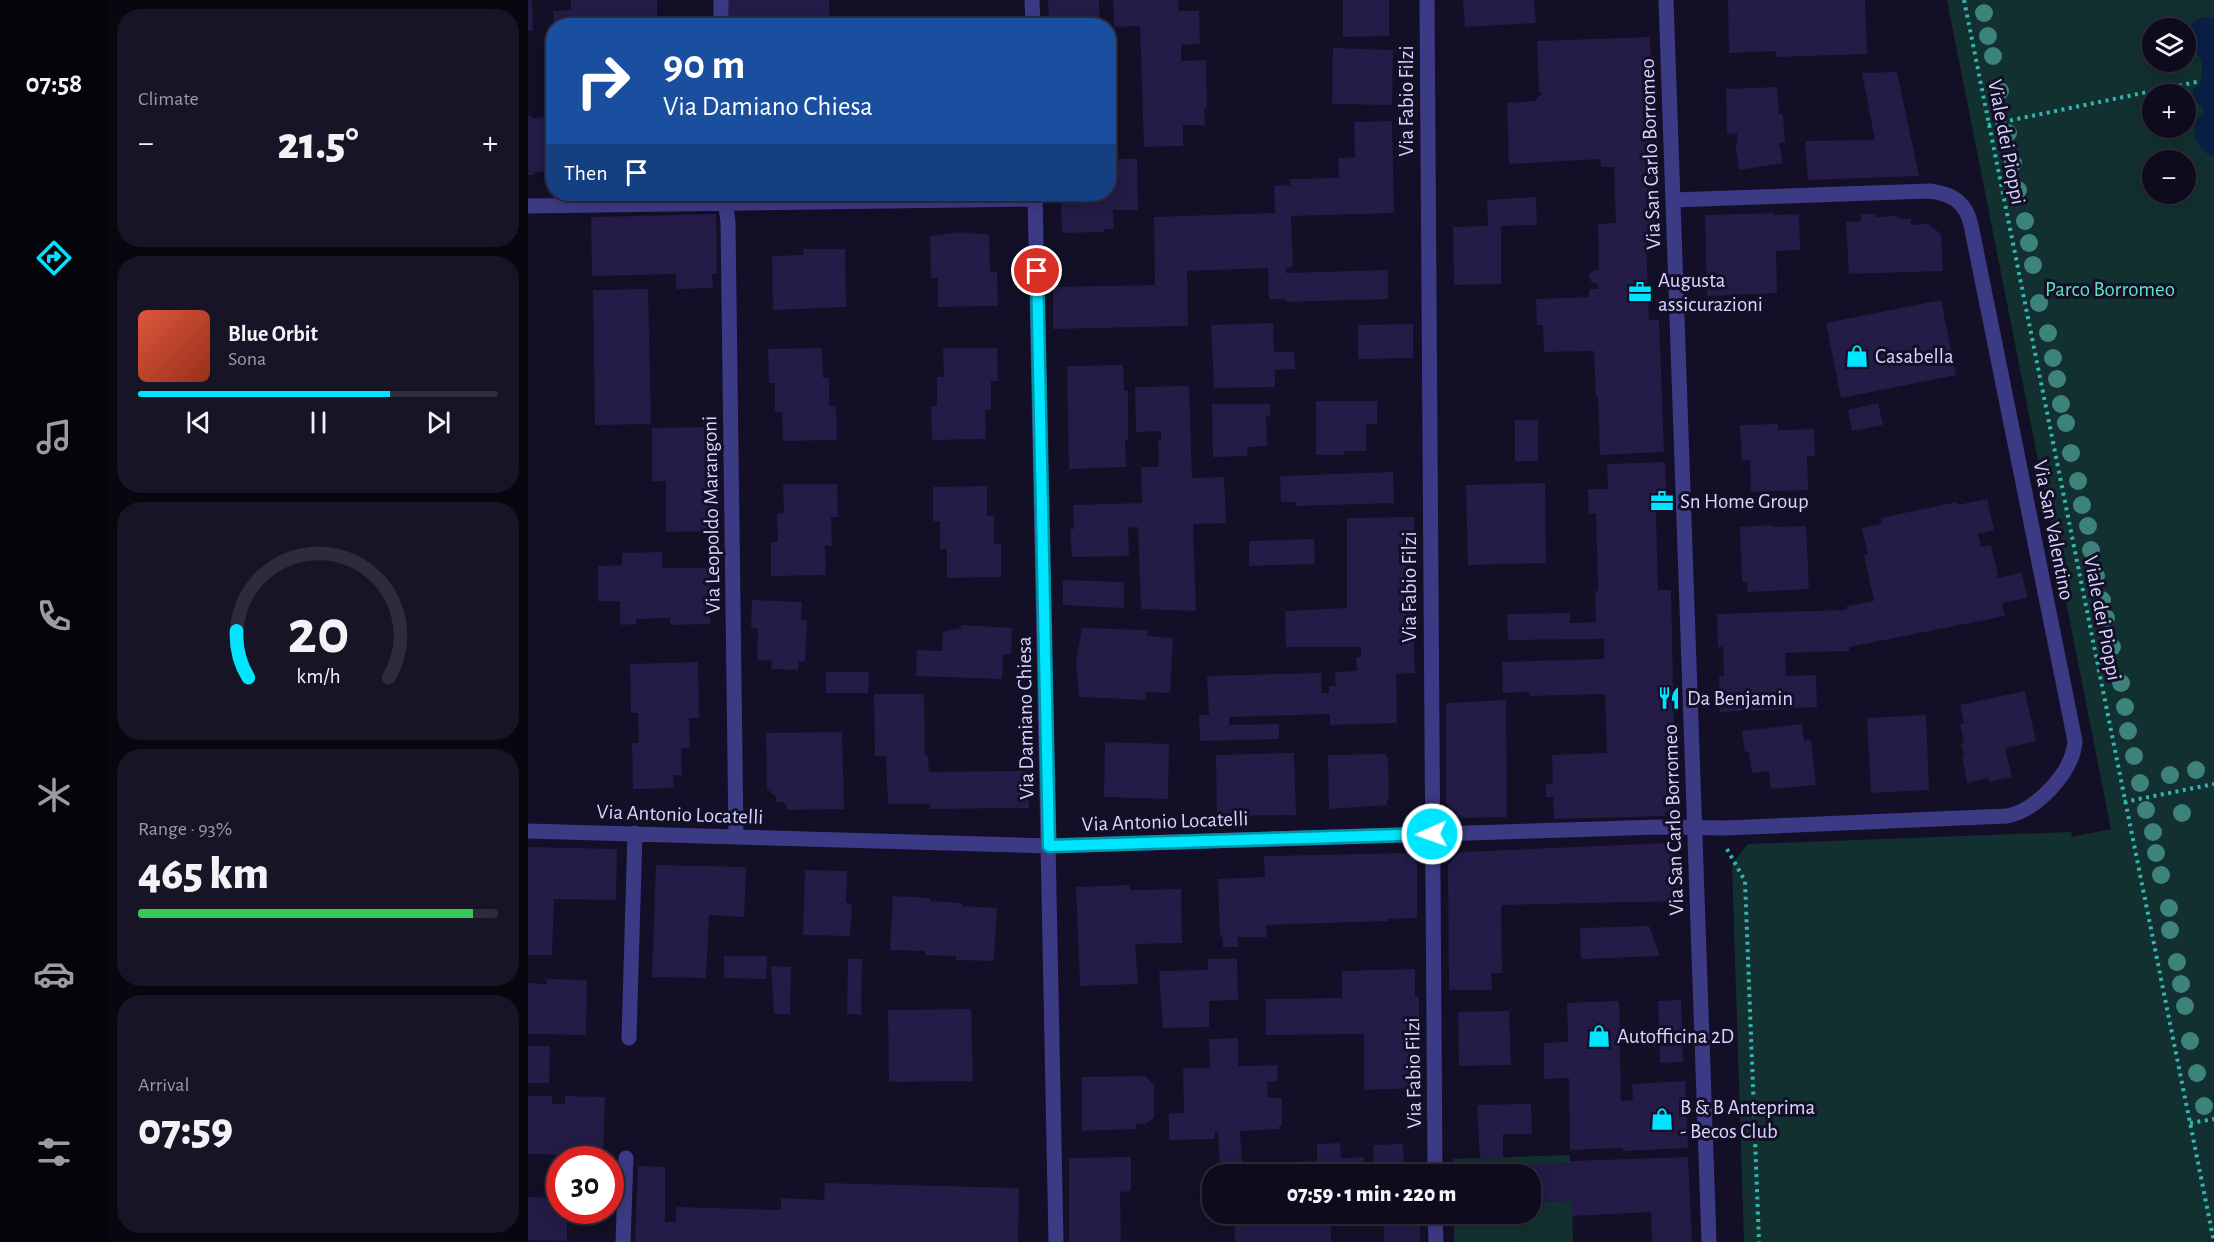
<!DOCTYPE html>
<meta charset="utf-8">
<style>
:root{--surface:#0e0b1c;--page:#171425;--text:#f1f3f6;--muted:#9b9ba3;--line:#2e2b3b;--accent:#00e5ff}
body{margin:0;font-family:"Alegreya Sans",sans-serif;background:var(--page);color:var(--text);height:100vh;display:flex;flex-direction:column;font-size:22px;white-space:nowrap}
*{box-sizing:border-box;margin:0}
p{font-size:20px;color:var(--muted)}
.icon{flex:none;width:33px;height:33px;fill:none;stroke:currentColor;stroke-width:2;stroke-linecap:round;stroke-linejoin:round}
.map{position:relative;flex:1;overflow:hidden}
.details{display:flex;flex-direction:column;gap:9px;padding:9px;background:#08060f;width:420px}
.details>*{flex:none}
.banner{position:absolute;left:18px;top:18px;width:570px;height:183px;border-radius:24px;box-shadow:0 3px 15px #0003,0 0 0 2px var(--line);background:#1a4fa0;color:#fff;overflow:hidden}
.tools{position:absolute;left:1614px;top:18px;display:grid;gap:12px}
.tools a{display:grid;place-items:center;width:54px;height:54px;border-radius:50%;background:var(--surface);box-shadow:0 3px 15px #0003,0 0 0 2px var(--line);font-size:30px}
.speed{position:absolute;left:18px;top:1146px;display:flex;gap:12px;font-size:30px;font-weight:700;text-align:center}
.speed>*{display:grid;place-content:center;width:78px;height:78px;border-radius:50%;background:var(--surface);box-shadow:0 3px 15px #0003,0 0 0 2px var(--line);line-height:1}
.speed .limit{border:9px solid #d22;background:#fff;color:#111}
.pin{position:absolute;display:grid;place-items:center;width:51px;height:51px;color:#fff;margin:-26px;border:3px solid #fff;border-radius:50%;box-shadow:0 2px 6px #0007}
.me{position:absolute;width:66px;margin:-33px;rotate:268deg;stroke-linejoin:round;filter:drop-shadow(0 0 4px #0008)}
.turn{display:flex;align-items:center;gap:21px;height:126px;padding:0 18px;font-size:27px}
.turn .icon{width:78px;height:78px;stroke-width:2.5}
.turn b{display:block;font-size:42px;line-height:51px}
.then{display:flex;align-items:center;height:57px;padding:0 18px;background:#0003;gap:12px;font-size:22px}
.big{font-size:45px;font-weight:800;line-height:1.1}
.details .card{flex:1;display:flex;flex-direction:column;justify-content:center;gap:9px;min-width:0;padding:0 21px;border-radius:24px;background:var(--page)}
.details .dial{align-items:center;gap:0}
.dial svg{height:156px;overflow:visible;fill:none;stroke:var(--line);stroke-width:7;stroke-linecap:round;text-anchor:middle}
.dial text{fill:var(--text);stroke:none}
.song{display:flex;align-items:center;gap:18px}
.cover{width:72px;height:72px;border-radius:9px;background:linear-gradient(135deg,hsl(10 70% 55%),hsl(10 70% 35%))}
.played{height:6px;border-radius:3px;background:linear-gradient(90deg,var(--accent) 70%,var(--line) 70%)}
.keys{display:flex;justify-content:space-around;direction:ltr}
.heat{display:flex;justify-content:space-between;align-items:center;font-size:33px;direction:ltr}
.charge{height:9px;border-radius:4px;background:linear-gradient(90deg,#34c759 93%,var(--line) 0)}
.trip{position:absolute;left:674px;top:1164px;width:339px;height:60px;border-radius:24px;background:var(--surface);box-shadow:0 3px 15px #0003,0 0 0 2px var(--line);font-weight:800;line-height:60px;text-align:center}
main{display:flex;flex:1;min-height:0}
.tabs{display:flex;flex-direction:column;width:108px;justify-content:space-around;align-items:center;background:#06040b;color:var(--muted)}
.tabs .icon{width:42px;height:42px}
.tabs .on{color:var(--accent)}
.tabs b{font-size:27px;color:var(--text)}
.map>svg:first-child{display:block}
.green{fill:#12302f;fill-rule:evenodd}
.water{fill:#0a1f44}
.building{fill:#241b47}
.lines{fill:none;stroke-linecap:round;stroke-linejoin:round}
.path{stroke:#2fb8b0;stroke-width:4;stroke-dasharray:3 4.5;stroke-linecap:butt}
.minor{stroke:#3d3a85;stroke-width:15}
.tree{fill:#3d827b}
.route-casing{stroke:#0095a6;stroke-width:15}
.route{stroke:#00e5ff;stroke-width:10}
.labels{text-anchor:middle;stroke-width:6;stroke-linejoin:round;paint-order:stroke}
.street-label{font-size:21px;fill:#d9d4ff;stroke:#130f26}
.poi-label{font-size:21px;fill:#d9d4ff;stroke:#130f26;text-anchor:start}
.park-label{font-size:21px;fill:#5fe0c0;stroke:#130f26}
</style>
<main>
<nav class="tabs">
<b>07:58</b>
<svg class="icon on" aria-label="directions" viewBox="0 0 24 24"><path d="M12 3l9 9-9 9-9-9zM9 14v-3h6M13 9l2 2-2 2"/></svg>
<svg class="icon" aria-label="music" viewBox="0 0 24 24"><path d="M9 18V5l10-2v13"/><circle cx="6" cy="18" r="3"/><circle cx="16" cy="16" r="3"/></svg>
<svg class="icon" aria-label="phone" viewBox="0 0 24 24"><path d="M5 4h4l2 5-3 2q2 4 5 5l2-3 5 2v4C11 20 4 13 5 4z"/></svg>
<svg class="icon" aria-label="climate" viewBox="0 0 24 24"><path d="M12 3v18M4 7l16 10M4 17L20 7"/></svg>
<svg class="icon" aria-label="car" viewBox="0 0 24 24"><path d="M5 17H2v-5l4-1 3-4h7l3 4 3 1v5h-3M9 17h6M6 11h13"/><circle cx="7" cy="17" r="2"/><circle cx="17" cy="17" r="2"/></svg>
<svg class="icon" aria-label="filters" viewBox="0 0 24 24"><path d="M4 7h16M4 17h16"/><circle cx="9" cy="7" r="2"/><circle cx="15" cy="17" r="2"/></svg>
</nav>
<section class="details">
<div class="card"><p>Climate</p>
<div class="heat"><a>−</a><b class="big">21.5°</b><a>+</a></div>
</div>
<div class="card">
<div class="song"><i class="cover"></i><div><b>Blue Orbit</b><p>Sona</p></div></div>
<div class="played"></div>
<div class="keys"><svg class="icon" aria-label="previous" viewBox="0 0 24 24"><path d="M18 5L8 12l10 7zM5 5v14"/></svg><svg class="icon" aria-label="pause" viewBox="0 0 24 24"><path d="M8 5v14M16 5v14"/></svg><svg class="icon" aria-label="next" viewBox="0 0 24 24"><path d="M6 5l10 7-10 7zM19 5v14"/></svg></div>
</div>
<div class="card dial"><svg viewBox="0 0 100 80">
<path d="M14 69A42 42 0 1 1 86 69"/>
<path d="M14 69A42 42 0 0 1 8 45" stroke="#00e5ff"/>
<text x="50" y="56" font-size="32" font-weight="700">20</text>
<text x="50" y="72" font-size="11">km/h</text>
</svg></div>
<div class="card"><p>Range · 93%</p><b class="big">465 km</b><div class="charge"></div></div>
<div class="card"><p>Arrival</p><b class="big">07:59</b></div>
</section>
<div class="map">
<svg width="1686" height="1242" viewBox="0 0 1686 1242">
<rect width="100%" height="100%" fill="#130f26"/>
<path class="green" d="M1419,0H1686V1242H1216L1204,864L1220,844L1543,832L1544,837L1583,829ZM1624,28H1658V62H1624ZM1624,94H1658V128H1624ZM1624,160H1658V194H1624Z
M1042,1155V1163L997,1166L998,1174H925V1159Z
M1044,1201L1045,1242H926V1214H1002V1202Z"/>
<path class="water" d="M1676,17L1686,18V156H1684C1672,152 1663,136 1667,123C1669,118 1674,116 1676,111C1674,104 1667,102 1664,95L1666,89L1672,84C1674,77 1675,68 1673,60C1668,45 1649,26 1676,17Z"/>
<path class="building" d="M0,0H4L5,30L0,31Z
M43,0H129V26H26L25,11L43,10Z
M200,0H301L302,26H201Z
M520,0H571L572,26H521Z
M585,0H650L651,11H671L672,44L653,45V61L678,60L679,109H676L677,125H655V146L616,147L612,26L586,27Z
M815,0H861V36L815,37Z
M935,0H1006L1008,23L937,27Z
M1200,0H1337L1339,54L1247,57L1248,51L1201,53Z
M1122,37L1129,222H1125L1126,239L1118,240L1121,320H1131L1136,452L1072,455L1070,397H1068L1066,351L1016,352L1015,325H1009L1008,299L1061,297V289H1070V284L1063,282L1061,275L1065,271L1071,270L1070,224L1088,223L1086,167H1073L1072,159L981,164L979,103L1007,101L1015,92H1011L1009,41Z
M805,48L865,50L864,105L804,104Z
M1369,72L1391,176L1280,180L1277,141L1347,140L1334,73Z
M1249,87L1251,114H1255L1257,143H1251L1255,163L1211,170L1207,143H1209V133L1199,134L1198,89Z
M4,115V118L24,117L25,171L6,172V175H0V116Z
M864,121L866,213L763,216L765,267L758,268V273L860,270V299L757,302V299H741L740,268L659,271L660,326L525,329V287L627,285L626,217L747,213L746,186L763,185L762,179L811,178L810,158L827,157L826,122Z
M580,159H609L610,210H585L586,229H576V232L534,233L533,200H536V194H580Z
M1008,197L1009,225L973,226V284L926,285L925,227L960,226L959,200Z
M1247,213L1246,215L1271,214L1272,250L1248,251L1249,293L1179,296L1177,215Z
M188,214L189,274H184L185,288L148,289V274L64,276L63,217Z
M1333,214H1347V217L1369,216L1373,219H1383V225L1400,224L1413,234L1415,271L1321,274L1318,222L1333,221Z
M431,232L461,235L462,272H469L470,306L410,307V278H403L402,236Z
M275,249H317L318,307L245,310L244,256L276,255Z
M120,289L123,424L67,425L65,290Z
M1413,300L1428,375L1313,398L1298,323Z
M745,323L746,352H766L767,369L747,370V387L686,388L683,325Z
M885,324V358L830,359V325Z
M294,348L295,378H301V406H308L309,440L255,441L254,412H247V383H241L240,349Z
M415,348H469L470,381H463V409L457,410L458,439L404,440L403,406H409V377H416Z
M595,365L596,391H600V440H597L598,467L541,469L539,366Z
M661,386L664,478L696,477L698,523L665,524L668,611L613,609L610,527L600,528L601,556L544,557L542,529H546L545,505L614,503L613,467H631L630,441H633V431L608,432L607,387Z
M788,401H849V424H838V451H816V455H788Z
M1350,403L1355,425L1324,431L1320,410Z
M684,404H742V416L738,415L739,446L720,447L719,456L685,457Z
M987,420H1010V461H987Z
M1250,424V430L1286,429L1287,456H1279L1280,490L1223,492L1222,460H1214L1212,425Z
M188,427L190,531L138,532V481H124V428Z
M1137,462L1139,512H1128L1130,590H1143L1147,776H1149L1151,803H1145L1146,808L1143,811L1137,812V816L1026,819L1025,797H1018V784L1025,783L1024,755L1079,753L1077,694L1001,696V692L975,693L974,662L1076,659V639L980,640L979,614L1042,613V623L1068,622L1067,591H1070L1068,513L1061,514L1060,489H1080L1079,464Z
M865,472L866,503L768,506V502H753L752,476Z
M1017,483L1018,563L940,565L938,485Z
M255,484H309L310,517H303L304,546H297L298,575L243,576V542H250L249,514L256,513Z
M459,486V516H466V544H473V577L419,578V549H412V521H405V487Z
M1459,499L1466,530L1450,534L1453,547L1463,545L1470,575L1469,578L1494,573L1499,598L1474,603L1477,616L1321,647V651L1257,653L1258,676L1288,675L1289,707L1192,712L1191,676H1196L1195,647H1190L1189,614L1319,610V606L1346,601L1336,555H1340L1334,528L1354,524L1352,518L1429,502V505Z
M886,517L887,608H884L887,673L868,674L869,723L802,725V714L701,717V725L751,724V739L672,741L671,715H681L679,676L793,673L794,693H801V686H808L807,672L829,671L828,657H833V647H758L757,611L819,608V518Z
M1243,525L1244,527L1278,526L1281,589L1220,592L1219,582H1214L1212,527Z
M786,539L787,564L721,566V541Z
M134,552V568H182V624L142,625V618L108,619V624L92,625V601H70V566L94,565V553Z
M535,580L596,582V608L535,605Z
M224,600L274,602L273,620H279L277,661H271L270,670L243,669L244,661L229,660L230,629L223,628Z
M433,625L484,628L483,654H475L474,679L388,676L389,650L414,651L415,632L433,628Z
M554,628L620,630L619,636L645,638L642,693L618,692L617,700L551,697L548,661Z
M170,662L171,718H161L162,748H153L154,775H145L146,788L105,789L104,743H111L110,713H103L102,664Z
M298,672H341L340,693H298Z
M1497,691L1508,741L1477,748L1484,777L1461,782L1460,778L1439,783L1434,756H1436L1433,743H1436L1432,724L1436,723L1432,705Z
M346,694H396L397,756L400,755L401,772L500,771L501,808L402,809V804H360L358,756H347Z
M978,700L979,817L933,818L918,803V703Z
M1398,715L1401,790L1343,793L1339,718Z
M1274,724L1276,741L1283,740L1288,785L1243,789L1241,771L1224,773L1221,752H1217L1214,731Z
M314,732L316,809L259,810V806L254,802H248V797L239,789L238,733Z
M577,742L641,744L640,799L576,797Z
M766,753L768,815L689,816L688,755Z
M858,754V757H860L861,800H859V805L801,809L800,755Z
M1140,843L1151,855L1153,901L973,905L974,973H963L964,990H921L920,865L932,852Z
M0,847L89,849L88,900L26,899L24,955H0Z
M880,853L886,857L889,864V918L860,919V921L738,925L739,937H709L710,947H695V937H692L690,879L737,877L736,856Z
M128,865L218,867L216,917L181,915L178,978L124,977Z
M277,870L319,871L318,902L324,905L322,936L275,935Z
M601,885L602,890L653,889L654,943L607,944L610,984L552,986L548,887Z
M365,896L402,898L403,901L434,903V906L469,908L466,961L428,960V956L397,955V951L362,950Z
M1121,926L1132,956L1053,959L1052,928Z
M196,956H239L238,979L196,978Z
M320,959H334L333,1015L319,1014Z
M680,959H709L710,1000L681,1001V1027L635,1028L631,971L680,970Z
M243,966L263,967L262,1014H246Z
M887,969V997H891V1088L836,1090V1034L738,1035V999L814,998V971Z
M19,979L59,980L58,1035L0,1034V983L19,984Z
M1153,1000L1155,1062L1132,1063L1130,1001Z
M1091,1001L1093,1101L1105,1100L1104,1084L1157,1081L1160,1148L1095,1151V1148L1042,1150L1041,1078L1016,1079V1043L1040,1042L1039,1003Z
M443,1009L445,1081L361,1082L360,1010Z
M981,1011L983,1065L931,1066L930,1012Z
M710,1038V1066L749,1065L750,1081L739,1082L740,1097L754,1098V1125L751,1126V1129L712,1131L714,1164L789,1161V1144L812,1143L813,1158L836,1157V1164H846L845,1145L875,1144L876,1165H889L888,1174H692L690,1131H687V1139L641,1140V1114L656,1113L655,1068H682L681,1039Z
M0,1046H22L21,1083H0Z
M617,1076L626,1085V1118L617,1124H608V1129L554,1131V1077Z
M0,1096H24V1104H37V1096L77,1097L75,1156L0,1154Z
M1003,1104L1004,1134H975V1158L952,1159L949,1105Z
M603,1157V1191L592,1192L593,1242H541V1158Z
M1160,1157L1164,1242H1124L1123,1212L1044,1216V1201L1002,1202V1174H998L997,1165L1042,1163V1161Z
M110,1166L137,1167V1222H148V1207L253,1210V1198L296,1200L297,1183L491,1188L490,1242H107Z
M0,1197L32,1198V1210H39V1241L0,1240Z
M706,1214H765V1225H803V1242H707Z
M856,1214H892V1242H856Z"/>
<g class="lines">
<path class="path" d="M1436,0L1686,1242
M1460,125L1673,81
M1596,802L1686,784
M1199,849L1217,881L1231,1242
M1662,1123L1686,1119"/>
<path class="minor" d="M193,0V26
M504,0L505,26
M899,0L907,1174
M1138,0L1181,1242
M196,194L200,222L208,836
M507,194L528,1242
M0,206L508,199
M0,831L521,846L1132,827L1197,828L1479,816C1509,810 1545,772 1547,741L1443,225C1438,202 1424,194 1402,191L1145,200
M101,1038L107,833
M907,1214L908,1242
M95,1242L98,1158"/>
</g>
<g class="tree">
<circle cx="1456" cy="13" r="9"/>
<circle cx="1460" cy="36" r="9"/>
<circle cx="1465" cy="56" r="9"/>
<circle cx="1472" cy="91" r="9"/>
<circle cx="1480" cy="133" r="9"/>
<circle cx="1485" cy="163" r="9"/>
<circle cx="1490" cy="190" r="9"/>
<circle cx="1497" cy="221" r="9"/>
<circle cx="1501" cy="243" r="9"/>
<circle cx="1505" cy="265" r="9"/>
<circle cx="1511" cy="303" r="9"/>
<circle cx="1520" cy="333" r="9"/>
<circle cx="1525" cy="358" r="9"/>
<circle cx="1529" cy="379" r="9"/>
<circle cx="1533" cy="404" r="9"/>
<circle cx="1538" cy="423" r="9"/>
<circle cx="1543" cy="453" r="9"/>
<circle cx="1550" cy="481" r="9"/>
<circle cx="1554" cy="505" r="9"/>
<circle cx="1560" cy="526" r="9"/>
<circle cx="1563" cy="550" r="9"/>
<circle cx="1568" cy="576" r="9"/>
<circle cx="1574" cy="600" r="9"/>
<circle cx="1578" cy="618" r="9"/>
<circle cx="1584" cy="647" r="9"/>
<circle cx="1593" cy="683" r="9"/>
<circle cx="1597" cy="707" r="9"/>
<circle cx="1600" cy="731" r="9"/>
<circle cx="1606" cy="756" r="9"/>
<circle cx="1668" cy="770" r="9"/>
<circle cx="1642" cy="775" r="9"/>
<circle cx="1612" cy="783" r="9"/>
<circle cx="1618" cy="810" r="9"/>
<circle cx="1654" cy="813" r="9"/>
<circle cx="1625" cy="832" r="9"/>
<circle cx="1628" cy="853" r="9"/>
<circle cx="1633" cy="875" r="9"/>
<circle cx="1641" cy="908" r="9"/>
<circle cx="1642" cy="930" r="9"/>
<circle cx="1649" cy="962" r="9"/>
<circle cx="1653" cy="984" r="9"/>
<circle cx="1657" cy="1006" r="9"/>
<circle cx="1662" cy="1041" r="9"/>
<circle cx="1669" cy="1073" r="9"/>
<circle cx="1676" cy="1106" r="9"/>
</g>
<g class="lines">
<g class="route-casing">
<path id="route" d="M509,271L521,846L904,834"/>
</g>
<use href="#route" class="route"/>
</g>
<defs>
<g id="office-bare" transform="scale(1.8)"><path d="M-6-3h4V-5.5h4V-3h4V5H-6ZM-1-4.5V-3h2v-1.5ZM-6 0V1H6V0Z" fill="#00e5ff" stroke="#130f26" stroke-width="2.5" paint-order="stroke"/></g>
<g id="shop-bare" transform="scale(1.8)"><path d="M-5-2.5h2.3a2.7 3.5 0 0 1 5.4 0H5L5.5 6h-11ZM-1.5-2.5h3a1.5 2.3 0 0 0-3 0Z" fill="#00e5ff" stroke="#130f26" stroke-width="2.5" paint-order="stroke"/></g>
<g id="restaurant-bare" transform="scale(1.8)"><path d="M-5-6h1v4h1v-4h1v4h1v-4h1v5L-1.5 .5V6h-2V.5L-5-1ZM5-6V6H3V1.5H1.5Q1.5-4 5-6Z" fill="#00e5ff" stroke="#130f26" stroke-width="2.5" paint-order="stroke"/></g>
</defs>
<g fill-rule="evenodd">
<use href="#office-bare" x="1112" y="292"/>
<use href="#shop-bare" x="1329" y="356"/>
<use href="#office-bare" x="1134" y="501"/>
<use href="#restaurant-bare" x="1141" y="698"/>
<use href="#shop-bare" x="1071" y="1036"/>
<use href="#shop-bare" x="1134" y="1119"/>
</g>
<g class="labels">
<g class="street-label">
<text transform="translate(878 101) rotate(-90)" y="7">Via Fabio Filzi</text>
<text transform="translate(1479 142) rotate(79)" y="7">Viale dei Pioppi</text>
<text transform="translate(1122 154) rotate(-92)" y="7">Via San Carlo Borromeo</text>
<text transform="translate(183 515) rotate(-91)" y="7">Via Leopoldo Marangoni</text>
<text transform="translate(1526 530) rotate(79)" y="7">Via San Valentino</text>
<text transform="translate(881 587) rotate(-90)" y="7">Via Fabio Filzi</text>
<text transform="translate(1575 618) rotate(79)" y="7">Viale dei Pioppi</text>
<text transform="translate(497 718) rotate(-91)" y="7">Via Damiano Chiesa</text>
<text transform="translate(152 814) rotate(2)" y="7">Via Antonio Locatelli</text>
<text transform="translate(1145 820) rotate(-92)" y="7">Via San Carlo Borromeo</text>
<text transform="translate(637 821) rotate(-2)" y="7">Via Antonio Locatelli</text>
<text transform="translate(885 1073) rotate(-91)" y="7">Via Fabio Filzi</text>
</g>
<g class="poi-label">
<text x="1130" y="287">Augusta<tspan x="1130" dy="24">assicurazioni</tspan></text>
<text x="1347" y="363">Casabella</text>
<text x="1152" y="508">Sn Home Group</text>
<text x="1159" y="705">Da Benjamin</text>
<text x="1089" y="1043">Autofficina 2D</text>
<text x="1152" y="1114">B &amp; B Anteprima<tspan x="1152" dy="24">- Becos Club</tspan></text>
</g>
<g class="park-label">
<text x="1582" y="296">Parco Borromeo</text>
</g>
</g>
</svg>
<div class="tools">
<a><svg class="icon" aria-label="layers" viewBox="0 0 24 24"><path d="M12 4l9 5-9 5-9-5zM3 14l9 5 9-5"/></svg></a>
<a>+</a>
<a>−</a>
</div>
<div class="speed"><div class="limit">30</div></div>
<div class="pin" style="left:509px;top:271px;background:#d93025"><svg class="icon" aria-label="arrive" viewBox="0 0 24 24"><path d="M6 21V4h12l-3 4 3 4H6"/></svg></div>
<svg class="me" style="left:904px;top:834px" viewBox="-20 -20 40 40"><circle r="17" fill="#00e5ff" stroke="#fff" stroke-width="3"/><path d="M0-11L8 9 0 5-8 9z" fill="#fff"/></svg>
<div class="trip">07:59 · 1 min · 220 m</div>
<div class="banner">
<div class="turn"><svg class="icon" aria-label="right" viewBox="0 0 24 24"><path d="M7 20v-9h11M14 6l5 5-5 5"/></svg><div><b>90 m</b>Via Damiano Chiesa</div></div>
<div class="then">Then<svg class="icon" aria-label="arrive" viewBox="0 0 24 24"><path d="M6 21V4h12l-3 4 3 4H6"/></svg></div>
</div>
</div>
</main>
